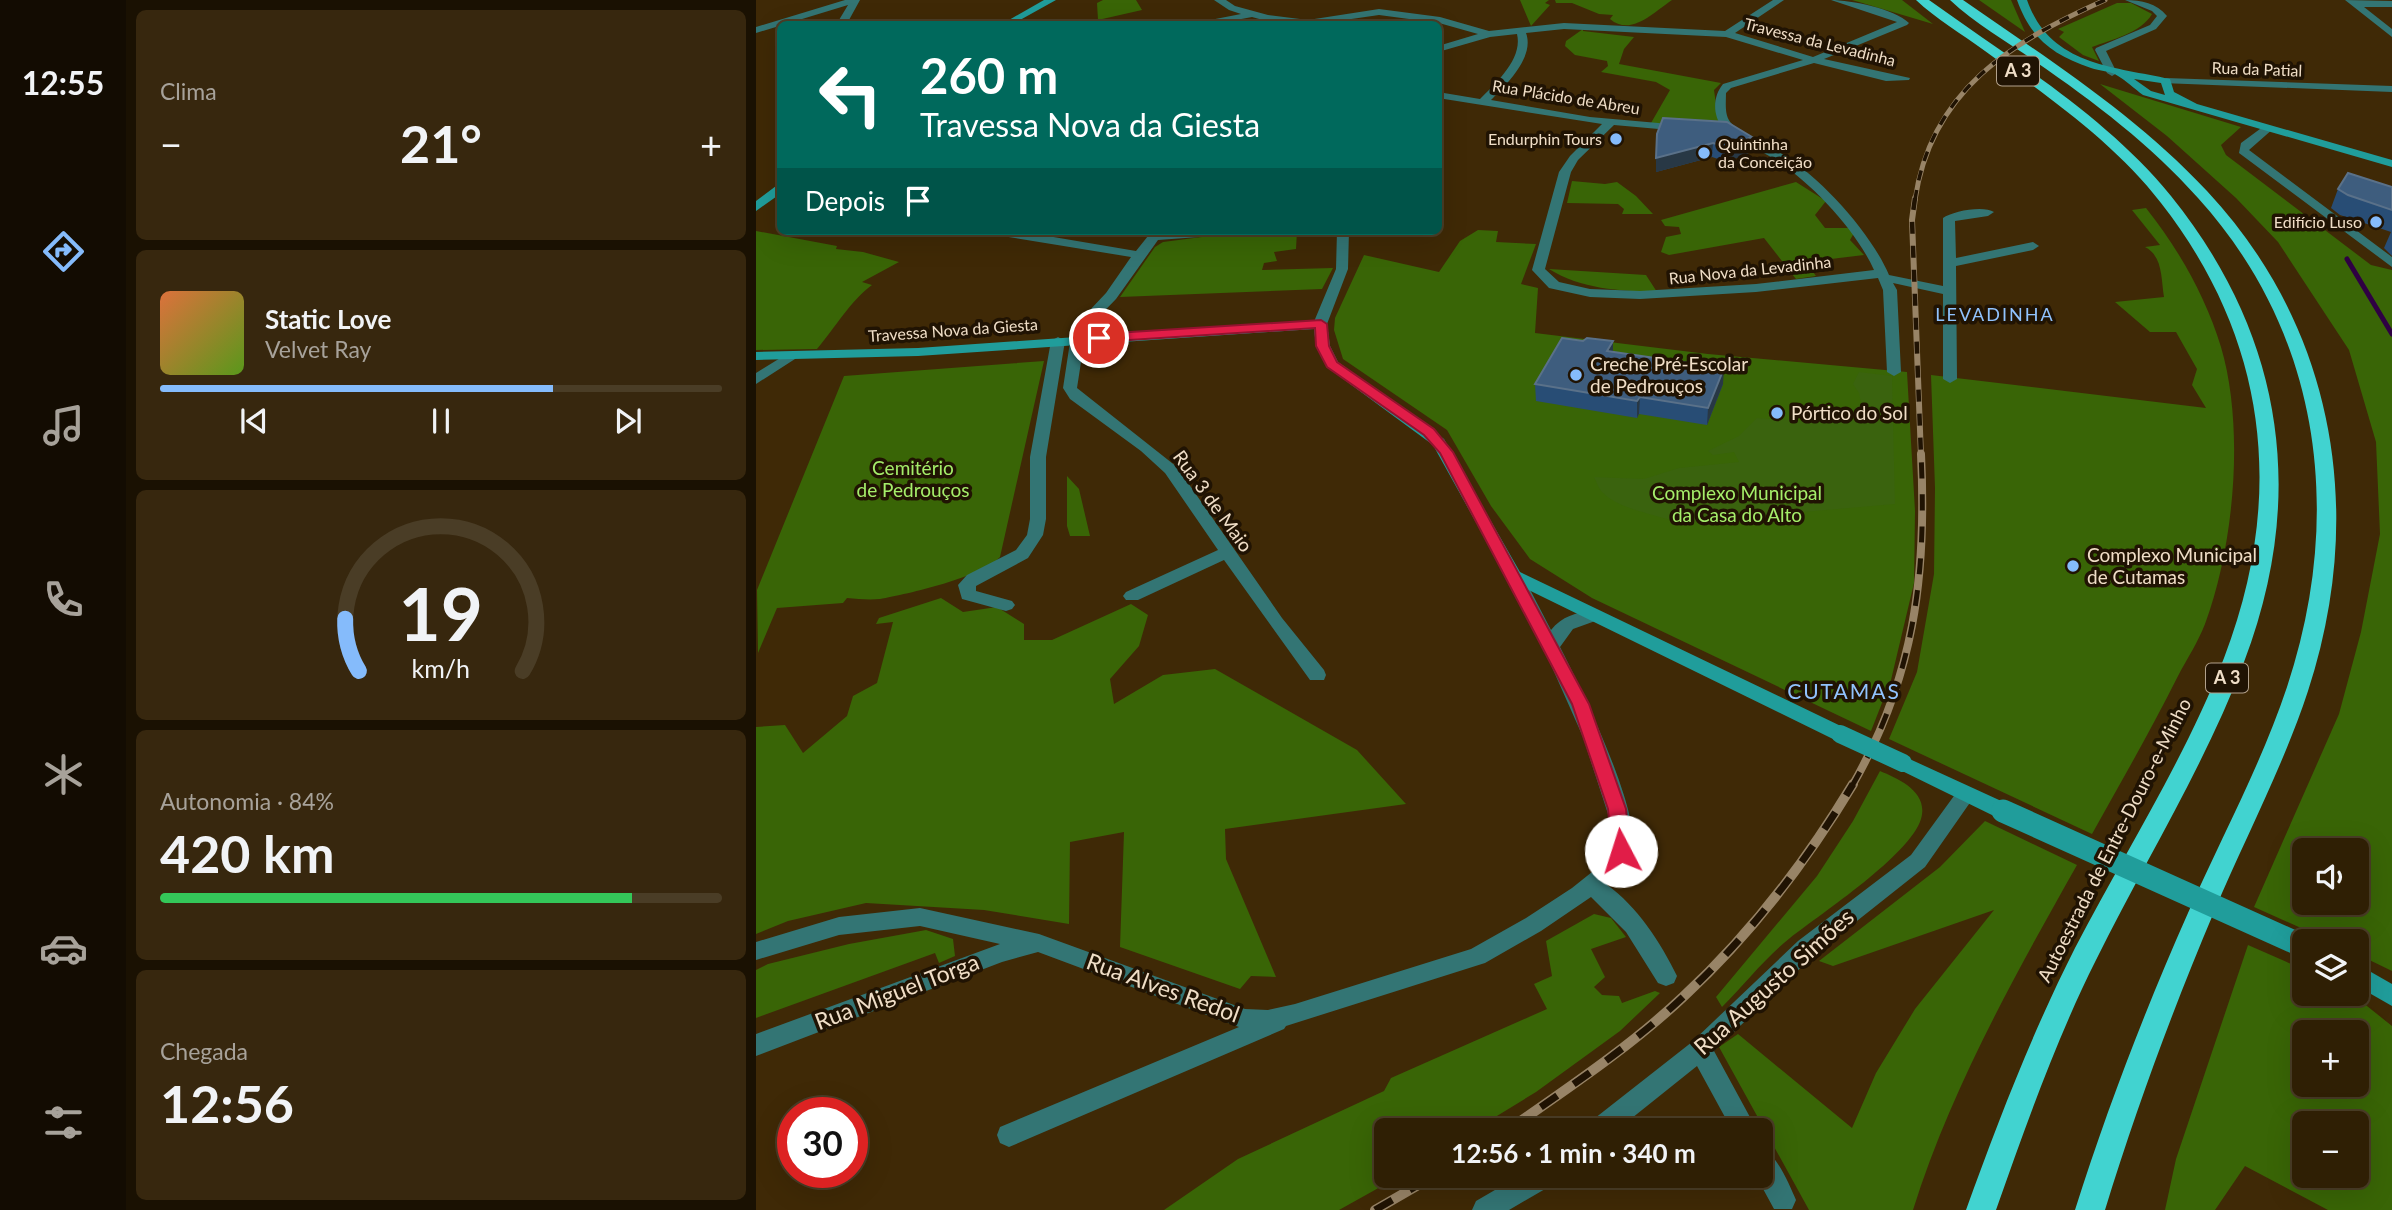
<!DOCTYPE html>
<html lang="pt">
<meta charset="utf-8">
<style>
:root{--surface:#2f1f04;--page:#37270e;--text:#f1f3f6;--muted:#a7a29a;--line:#4a3d26;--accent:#85bbfb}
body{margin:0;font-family:Lato,sans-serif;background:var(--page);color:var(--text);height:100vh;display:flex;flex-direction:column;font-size:26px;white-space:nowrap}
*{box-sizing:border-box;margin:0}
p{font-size:23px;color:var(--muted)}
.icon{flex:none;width:38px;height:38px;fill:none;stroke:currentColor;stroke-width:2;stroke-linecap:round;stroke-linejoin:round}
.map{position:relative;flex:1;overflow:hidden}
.details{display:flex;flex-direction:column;gap:10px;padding:10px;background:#1a1102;width:630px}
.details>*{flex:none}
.hud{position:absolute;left:21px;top:21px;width:665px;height:214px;border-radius:10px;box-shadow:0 7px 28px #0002,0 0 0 2px var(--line);background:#00695c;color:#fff;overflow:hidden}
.fabs{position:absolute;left:1536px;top:838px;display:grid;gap:14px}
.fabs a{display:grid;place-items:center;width:77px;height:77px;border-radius:10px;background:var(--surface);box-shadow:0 7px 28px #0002,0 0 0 2px var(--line);font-size:35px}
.speed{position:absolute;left:21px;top:1097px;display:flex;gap:14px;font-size:35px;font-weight:700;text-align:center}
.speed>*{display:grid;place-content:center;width:91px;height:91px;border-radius:50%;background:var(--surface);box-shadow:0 7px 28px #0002,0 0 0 2px var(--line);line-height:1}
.speed .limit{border:10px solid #d22;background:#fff;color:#111}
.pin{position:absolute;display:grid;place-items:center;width:60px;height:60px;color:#fff;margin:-30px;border:4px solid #fff;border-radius:50%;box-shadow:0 2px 7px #0007}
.me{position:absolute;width:77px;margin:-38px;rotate:355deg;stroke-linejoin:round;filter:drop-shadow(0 0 5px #0008)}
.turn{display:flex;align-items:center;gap:24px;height:147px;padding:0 28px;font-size:32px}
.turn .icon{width:91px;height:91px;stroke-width:2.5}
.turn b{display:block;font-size:49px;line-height:60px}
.then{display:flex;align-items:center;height:66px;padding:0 28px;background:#0003;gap:14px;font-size:26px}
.big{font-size:52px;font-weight:700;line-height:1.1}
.details .tile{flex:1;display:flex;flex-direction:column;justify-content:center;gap:10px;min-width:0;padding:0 24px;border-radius:10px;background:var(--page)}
.details .dial{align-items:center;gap:0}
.dial svg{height:182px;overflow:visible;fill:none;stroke:var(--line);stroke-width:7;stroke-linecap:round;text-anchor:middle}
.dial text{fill:var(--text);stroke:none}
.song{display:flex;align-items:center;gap:21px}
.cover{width:84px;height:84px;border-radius:10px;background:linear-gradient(135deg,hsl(20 70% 55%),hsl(90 70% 35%))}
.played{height:7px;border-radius:4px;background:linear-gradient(90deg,var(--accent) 70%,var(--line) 70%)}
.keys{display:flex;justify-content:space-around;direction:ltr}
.heat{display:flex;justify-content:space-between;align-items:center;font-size:38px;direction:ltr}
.charge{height:10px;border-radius:5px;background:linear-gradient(90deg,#34c759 84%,var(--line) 0)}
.trip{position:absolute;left:618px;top:1118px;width:399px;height:70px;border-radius:10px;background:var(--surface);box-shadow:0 7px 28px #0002,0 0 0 2px var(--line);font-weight:700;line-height:70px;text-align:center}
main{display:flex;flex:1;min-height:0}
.menu{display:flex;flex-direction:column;width:126px;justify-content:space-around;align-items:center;background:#130c02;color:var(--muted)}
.menu .icon{width:49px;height:49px}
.menu .active{color:var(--accent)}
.menu b{font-size:32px;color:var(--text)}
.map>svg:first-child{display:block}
.green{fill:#396506;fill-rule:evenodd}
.forest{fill:#3a630e}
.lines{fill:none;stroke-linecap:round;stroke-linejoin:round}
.stream{stroke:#2f0043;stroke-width:5}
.street{fill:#337574;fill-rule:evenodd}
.secondary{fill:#209d9b;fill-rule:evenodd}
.highway{fill:#41d3d0;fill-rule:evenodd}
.rail-far3-casing{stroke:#988467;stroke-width:5}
.rail-far2-casing{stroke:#988467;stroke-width:6}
.rail-far1-casing{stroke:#988467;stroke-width:8}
.rail-casing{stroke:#988467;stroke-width:10}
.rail-far3{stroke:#201303;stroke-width:3.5;stroke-dasharray:10;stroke-linecap:butt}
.rail-far2{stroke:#201303;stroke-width:4.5;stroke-dasharray:12;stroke-linecap:butt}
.rail-far1{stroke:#201303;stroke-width:5;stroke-dasharray:16;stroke-linecap:butt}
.rail{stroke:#201303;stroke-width:7;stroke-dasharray:20;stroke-linecap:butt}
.secondary-bridge-far1{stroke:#209d9b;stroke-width:18}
.secondary-bridge{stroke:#209d9b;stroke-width:23}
.wall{fill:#284d75}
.shaded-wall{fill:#283845}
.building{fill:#3e5d7e;stroke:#5a7189;stroke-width:2}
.route{fill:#e11d48;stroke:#92132f;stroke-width:2}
.poi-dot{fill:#85bbfb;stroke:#201303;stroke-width:2.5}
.labels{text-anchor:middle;stroke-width:7;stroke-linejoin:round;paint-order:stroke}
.far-street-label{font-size:16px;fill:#f0dec7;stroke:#201303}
.far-poi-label{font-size:16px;fill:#f0dec7;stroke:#201303;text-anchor:end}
.shield{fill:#201303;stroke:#b2a18c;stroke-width:2}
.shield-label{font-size:18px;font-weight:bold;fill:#f0dec7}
.far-neighbourhood-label{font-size:18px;letter-spacing:2px;fill:#91c3fe;stroke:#201303}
.poi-label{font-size:19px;fill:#f0dec7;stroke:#201303;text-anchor:start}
.park-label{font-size:19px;fill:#a5ee6a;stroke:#201303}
.street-label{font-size:19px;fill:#f0dec7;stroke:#201303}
.neighbourhood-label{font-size:21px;letter-spacing:2px;fill:#91c3fe;stroke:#201303}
.near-street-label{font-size:23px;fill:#f0dec7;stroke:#201303}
</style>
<main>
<nav class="menu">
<b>12:55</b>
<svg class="icon active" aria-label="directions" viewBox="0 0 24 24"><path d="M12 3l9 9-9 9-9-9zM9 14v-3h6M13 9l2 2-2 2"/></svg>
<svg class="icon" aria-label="music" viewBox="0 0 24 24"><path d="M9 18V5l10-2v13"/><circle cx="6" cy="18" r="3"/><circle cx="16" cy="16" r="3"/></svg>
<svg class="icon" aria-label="phone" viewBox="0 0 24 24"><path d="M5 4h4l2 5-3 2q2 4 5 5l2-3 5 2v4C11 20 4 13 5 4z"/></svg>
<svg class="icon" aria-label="climate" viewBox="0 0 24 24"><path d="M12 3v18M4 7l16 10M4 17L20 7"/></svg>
<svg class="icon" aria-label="car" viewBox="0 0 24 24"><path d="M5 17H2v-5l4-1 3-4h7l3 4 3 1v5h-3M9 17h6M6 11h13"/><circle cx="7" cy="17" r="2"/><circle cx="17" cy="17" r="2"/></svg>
<svg class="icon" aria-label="filters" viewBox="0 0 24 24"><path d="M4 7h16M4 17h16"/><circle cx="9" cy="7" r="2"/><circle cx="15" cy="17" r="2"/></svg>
</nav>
<section class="details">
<div class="tile"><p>Clima</p>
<div class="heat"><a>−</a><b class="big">21°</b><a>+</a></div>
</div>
<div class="tile">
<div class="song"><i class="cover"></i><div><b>Static Love</b><p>Velvet Ray</p></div></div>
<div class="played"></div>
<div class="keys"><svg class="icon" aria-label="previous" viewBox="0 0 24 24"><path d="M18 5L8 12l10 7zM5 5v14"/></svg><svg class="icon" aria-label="pause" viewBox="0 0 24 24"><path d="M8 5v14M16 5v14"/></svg><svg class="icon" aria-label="next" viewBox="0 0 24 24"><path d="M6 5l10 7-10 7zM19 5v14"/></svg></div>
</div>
<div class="tile dial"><svg viewBox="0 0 100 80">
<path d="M14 69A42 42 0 1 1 86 69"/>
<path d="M14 69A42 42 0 0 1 8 46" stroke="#85bbfb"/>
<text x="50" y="56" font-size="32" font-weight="700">19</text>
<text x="50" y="72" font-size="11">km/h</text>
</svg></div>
<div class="tile"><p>Autonomia · 84%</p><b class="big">420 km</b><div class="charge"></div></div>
<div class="tile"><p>Chegada</p><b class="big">12:56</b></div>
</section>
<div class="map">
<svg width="1636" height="1210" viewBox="0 0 1636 1210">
<rect width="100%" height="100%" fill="#3f2906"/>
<path class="green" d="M347,0H380L386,10L342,20L341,3Z
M764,0H793L789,3L794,5L775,26Z
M799,0H916C898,12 875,37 854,19L857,15L843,14L816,3H800Z
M1096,0H1146L1177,24L1103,2Z
M1223,0H1255L1269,32Z
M1361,3H1375L1396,14C1385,33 1355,40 1336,47L1343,61L1327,55L1303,37L1308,32L1302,29Z
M827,29V31L878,37L868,49L863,64L965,83L958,90L963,125L959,127L895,123L914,90L900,82L845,72L852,66L851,61L819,55L809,46L810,41Z
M1344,84L1485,127L1465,145L1470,155L1615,265L1636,270V971L1601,954V942L1574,941L1498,907L1583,714L1605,632L1624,534L1620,442L1593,350L1522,242L1480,198L1411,136ZM1549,850H1601V903H1549Z
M816,181L849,184L861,182L880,196L897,214H866L868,209L862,204L811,203Z
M1040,182L1070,201L1059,215L1069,228H1093L1098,233L1094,240L1108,255L1050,262L1060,276L1040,279L1008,238L913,255L905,252L910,237L925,234L923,227L909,226L905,220Z
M1390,208C1422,248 1450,297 1465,347C1489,428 1478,546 1449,624C1442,642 1431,659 1422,676C1395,730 1365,782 1336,834L1133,739L1161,672L1178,574L1179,488L1175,375L1450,408L1436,385L1441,369L1420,332H1394L1359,302L1408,297C1405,279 1407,256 1389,247L1404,245L1376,210Z
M722,230L742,231L740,242L780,244L765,284L782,288L779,333L952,354L1151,372L1159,511L1158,583L1135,680L1115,731L836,598L774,559L735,506L691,430L587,359L578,330L579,318L608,255L683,272L704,241Z
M0,231L81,246L80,249L107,252L143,262L106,282L116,285C95,300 79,328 61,349L0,350Z
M492,231H541L540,249L518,252L521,261L508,263L506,270L577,268L566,289L364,297L399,247L407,242Z
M793,269L890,275L901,292C863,291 825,289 793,269Z
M288,361L244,557C226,577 152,594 124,599C113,600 102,599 91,598L87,603L21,608L2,653L1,590L88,376Z
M311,476L323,489L334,536H314L311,526Z
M185,598L207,612L241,607L268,624V640H296L375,604L392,615L383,646L354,679L358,704L407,675L459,669L601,750L650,804L469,829L470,859L520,977L495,976L484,989L364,947L368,832L314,842L313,924L228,910L110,903L32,921L0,934V727L29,725L47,753L91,716L97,696L121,683L137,622L120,624L123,618Z
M1124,771C1143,779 1173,792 1165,819C1154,855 1066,913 1034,938C1009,958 988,985 966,1007L960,997L1061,876L1097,821Z
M1229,821L1321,865C1260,973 1194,1091 1157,1210H1053L963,1047L982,1034L1096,1128L1120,1073L1159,1009L1238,910L1077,966L1063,961L1184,867Z
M838,914L855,918L870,937L835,949L849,977L838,987L846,995L863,996L866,1003L899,991L904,993L864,1031L780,1092L718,1130H630V1176H644L583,1210H408L482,1159L628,1091L635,1078L791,1009L778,984L796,976L790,941Z
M170,930L197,939L199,956L183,963L179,953L0,1018V970L12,964L93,944Z
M1492,945L1549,970V994H1596L1636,1026V1210H1572L1489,1166L1459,1210H1409L1420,1159ZM1549,1032H1601V1085H1549ZM1549,1124H1601V1176H1549Z"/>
<path class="forest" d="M1103,372L1136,376L1139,504L923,523C900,514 863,510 846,492C843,489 840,481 838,477L888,479L923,468L983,462L978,452L957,455L952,451L983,436L1001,418L1051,421L1060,412C1076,413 1093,416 1105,403L1103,393L1097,384Z"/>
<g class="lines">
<path class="stream" d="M1591,259L1636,334"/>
<path class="street" d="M89,0H104L93,20L94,24H86L83,20L92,5L0,33V27Z
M458,0H470L479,6L512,15L552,20L623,9L684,17L733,31L808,23L969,31L1017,0H1028L979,33L1057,57L1141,22L1075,0C1095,0 1139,9 1153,23L1151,25L1068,59L1154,78L1153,80L1130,81L1058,63L975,88L970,93C970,104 968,116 976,124C987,136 1014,146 1028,155C1067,180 1115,233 1133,275L1187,286V218C1196,211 1228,205 1238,212L1232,216L1199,221L1200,258L1277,242L1283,246L1277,250L1200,266L1201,379L1194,383L1187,379V294L1137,283L1141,290L1145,372L1138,376L1131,372L1127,290L1122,278L1000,292L884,299L834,297L793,288L776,270L803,172L814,156L846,124L682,98V92L724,99C740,83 767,59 761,34L734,37L682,52V46L722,34L683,23L623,15L561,24H522L496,17L459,24H443L444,22L485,14L473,10ZM808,29L970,37L1047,60L967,84C957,96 956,115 967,128C978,141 1003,149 1018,159C1055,182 1100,230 1118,270L1000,284L884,291L834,289L803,282L789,269L815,172L822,160L858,125L925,131L931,128L925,125L834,117L735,100C750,85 779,57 770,33Z
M1369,0C1386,0 1400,3 1411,16L1400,29L1350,51L1361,73L1356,76L1351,73L1339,50L1340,48L1394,25L1401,16L1396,11Z
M1589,0L1636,1V7H1608L1636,29V37Z
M1410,78L1636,86V92L1406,83L1405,81Z
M1508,126L1518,128L1493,150L1636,257V267L1483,153L1485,143Z
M234,231H262L380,251L396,231H476L470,235L402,240L360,299L330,330L321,388L421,467L526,618L568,670L570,675L568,680H554L468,560L382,600H370L367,596L370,592L462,550L409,473L385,451L314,399L307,388L316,329L350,293L375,257L240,235Z
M581,231H593L592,269L571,324L564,328L557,324L580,269Z
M302,337L309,341L290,457V519L287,535L272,558L220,586V591L256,601L259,605L256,609L250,611L206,599L202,585L211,575L260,550L271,535L274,519V457L295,341Z
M34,352L41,356L39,359L0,384V373Z
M758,570L767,576L795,630C806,616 820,613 836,610L845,616L842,620L817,629L804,647C823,684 886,813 876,850C872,864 860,875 851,885C881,906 905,943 921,976L918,983L910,986L902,983L870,932L835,897L785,931L729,963L530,1026L528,1029L253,1147L244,1143L241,1135L244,1127L483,1027L282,952L246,962L0,1056V1034L244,944L164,926L83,935L0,960V942L83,917L164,908L283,934L489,1009L512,1010L539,1004L715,949L770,918L816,888L836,872L855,850L852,814L827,737L791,656L749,576Z
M1210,786L1217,789L1220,794L1169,867L1058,955L958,1051L1001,1130H976L941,1066L861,1130H831L834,1122L936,1042L1042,941L1155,855L1203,789Z
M1004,1147C1021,1154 1033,1184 1040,1200L1036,1209H1018L1000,1176H1004Z
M763,1176H800L796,1185L753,1210H716L720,1201Z"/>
<path class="secondary" d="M288,0H300L257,24H246Z
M1261,0H1271C1294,65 1355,66 1414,79L1418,92L1441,104L1636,160V167L1387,95C1379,89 1369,80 1362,76C1355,71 1343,71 1335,68C1297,55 1275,39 1261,0ZM1378,79L1405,83L1409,95L1395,91Z
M20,186H24V194L0,211V201Z
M564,320L571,324L574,346L582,362L688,439L764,572L1091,729L1094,734L1091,739H1077L752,580L677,445L571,367L560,346L558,329L162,356L0,360V352L162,348Z
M1147,756L1254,805L1257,811L1254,817L1247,819L1240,817L1140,768L1137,763L1140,758Z
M1601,964L1636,984V1006L1601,986Z"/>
<path class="highway" d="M1160,0H1173C1256,60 1350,116 1415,196C1527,335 1552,494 1488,662C1449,765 1389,861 1340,960C1300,1040 1270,1125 1240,1210H1210C1242,1121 1276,1033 1319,948C1369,852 1429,759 1468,658C1530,496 1512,340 1405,203C1358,142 1291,96 1229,51C1206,34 1180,19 1160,0Z
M1194,0H1207C1292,59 1380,115 1451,191C1580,329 1610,514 1552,691C1527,767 1489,838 1458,912C1417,1009 1380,1109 1349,1210H1319C1351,1109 1389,1010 1432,913C1465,838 1505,765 1531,687C1588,515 1566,335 1442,198C1395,145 1338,102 1280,62C1252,42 1219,24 1194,0Z"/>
<g class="rail-far3-casing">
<path id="rail-far3" d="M1159,200C1175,90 1255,42 1349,0"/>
</g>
<g class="rail-far2-casing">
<path id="rail-far2" d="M1159,198L1156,220L1165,456"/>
</g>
<g class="rail-far1-casing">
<path id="rail-far1" d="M1096,786C1158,678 1171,577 1165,454"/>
</g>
<g class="rail-casing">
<path id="rail" d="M752,1130C812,1088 874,1047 927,997C994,935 1050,862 1097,784
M619,1210L678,1176"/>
</g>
<use href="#rail-far3" class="rail-far3"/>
<use href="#rail-far2" class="rail-far2"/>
<use href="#rail-far1" class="rail-far1"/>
<use href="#rail" class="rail"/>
<path class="secondary-bridge-far1" d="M1084,734L1147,763"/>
<path class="secondary-bridge" d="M1247,811L1549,947"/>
</g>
<path class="wall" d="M907,118L995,152L971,162L956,157L900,172L901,134Z
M1636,187V256L1628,248L1635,232L1584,215L1575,208L1582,189Z
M827,341L857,352L967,384L951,425L883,414L881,418L780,401L779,384Z"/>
<path class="shaded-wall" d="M996,137L995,152L971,162L972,147Z
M957,143L956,157L900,172V158Z
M857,341V357L851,351Z
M968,368L967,384L951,425L952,408Z
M884,397L883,414L881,418V401Z"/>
<path class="building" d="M907,118L971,122L996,137L972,147L957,143L900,158L901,134Z
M1592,173L1636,187V210L1592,195L1582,189Z
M806,338L827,341L831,338L857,341L851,351L968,368L952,408L884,397L881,401L779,384Z"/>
<path class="route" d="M565,320L571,324L573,346L581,362L678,429L697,452L833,704L870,809L874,851L872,857L865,859L858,857L856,851L852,809L816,704L684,453L668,435L571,367L560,346L559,328L343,342L337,338L343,334Z"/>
<g class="poi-dot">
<circle cx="860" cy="139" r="7"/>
<circle cx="948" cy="153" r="7"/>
<circle cx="1620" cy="222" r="7"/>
<circle cx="820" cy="375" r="7"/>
<circle cx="1021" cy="413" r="7"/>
<circle cx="1317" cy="566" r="7"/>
</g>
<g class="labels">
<g class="far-street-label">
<text transform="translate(1064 42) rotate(14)" y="6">Travessa da Levadinha</text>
<text transform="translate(1501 69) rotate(2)" y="6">Rua da Patial</text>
<text transform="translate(810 97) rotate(9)" y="6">Rua Plácido de Abreu</text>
<text transform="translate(994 270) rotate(-6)" y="6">Rua Nova da Levadinha</text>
<text transform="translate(197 330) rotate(-4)" y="6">Travessa Nova da Giesta</text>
</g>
<g class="far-poi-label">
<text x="846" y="145">Endurphin Tours</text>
<text x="962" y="150" text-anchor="start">Quintinha<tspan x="962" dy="18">da Conceição</tspan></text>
<text x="1606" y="228">Edifício Luso</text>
</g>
<g class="shield">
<rect x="1241" y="56.5" width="42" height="29" rx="5"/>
<rect x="1450" y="663.5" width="42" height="29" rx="5"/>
</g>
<g class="shield-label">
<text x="1262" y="77">A 3</text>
<text x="1471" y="684">A 3</text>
</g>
<g class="far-neighbourhood-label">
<text x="1239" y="321">LEVADINHA</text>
</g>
<g class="poi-label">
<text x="834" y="371">Creche Pré-Escolar<tspan x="834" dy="22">de Pedrouços</tspan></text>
<text x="1035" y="420">Pórtico do Sol</text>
<text x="1331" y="562">Complexo Municipal<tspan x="1331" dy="22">de Cutamas</tspan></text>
</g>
<g class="park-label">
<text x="157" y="475">Cemitério<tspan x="157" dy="22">de Pedrouços</tspan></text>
<text x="981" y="500">Complexo Municipal<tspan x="981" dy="22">da Casa do Alto</tspan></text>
</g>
<g class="street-label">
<text transform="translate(457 501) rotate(54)" y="7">Rua 3 de Maio</text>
<text transform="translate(1358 840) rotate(-63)" y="7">Autoestrada de Entre-Douro-e-Minho</text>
</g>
<g class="neighbourhood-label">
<text x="1088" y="699">CUTAMAS</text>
</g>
<g class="near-street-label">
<text transform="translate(1018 982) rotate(-42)" y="8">Rua Augusto Simões</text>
<text transform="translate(407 988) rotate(20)" y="8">Rua Alves Redol</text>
<text transform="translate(141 992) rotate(-21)" y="8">Rua Miguel Torga</text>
</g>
</g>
</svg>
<div class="fabs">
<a><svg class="icon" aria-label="sound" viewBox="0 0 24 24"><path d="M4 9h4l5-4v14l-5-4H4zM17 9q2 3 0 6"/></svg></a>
<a><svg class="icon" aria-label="layers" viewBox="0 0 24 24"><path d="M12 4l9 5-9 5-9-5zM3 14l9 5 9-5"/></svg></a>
<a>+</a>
<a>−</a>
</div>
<div class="speed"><div class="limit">30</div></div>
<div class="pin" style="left:343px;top:338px;background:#d93025"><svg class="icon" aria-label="arrive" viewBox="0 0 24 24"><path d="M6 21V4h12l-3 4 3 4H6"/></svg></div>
<svg class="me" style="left:865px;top:851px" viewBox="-20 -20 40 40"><circle r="19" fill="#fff"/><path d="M0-13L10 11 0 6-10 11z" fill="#e11d48"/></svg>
<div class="trip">12:56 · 1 min · 340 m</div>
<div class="hud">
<div class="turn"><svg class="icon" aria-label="left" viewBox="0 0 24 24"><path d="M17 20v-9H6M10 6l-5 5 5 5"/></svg><div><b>260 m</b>Travessa Nova da Giesta</div></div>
<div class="then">Depois<svg class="icon" aria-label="arrive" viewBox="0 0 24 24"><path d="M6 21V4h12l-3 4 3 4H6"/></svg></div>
</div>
</div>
</main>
